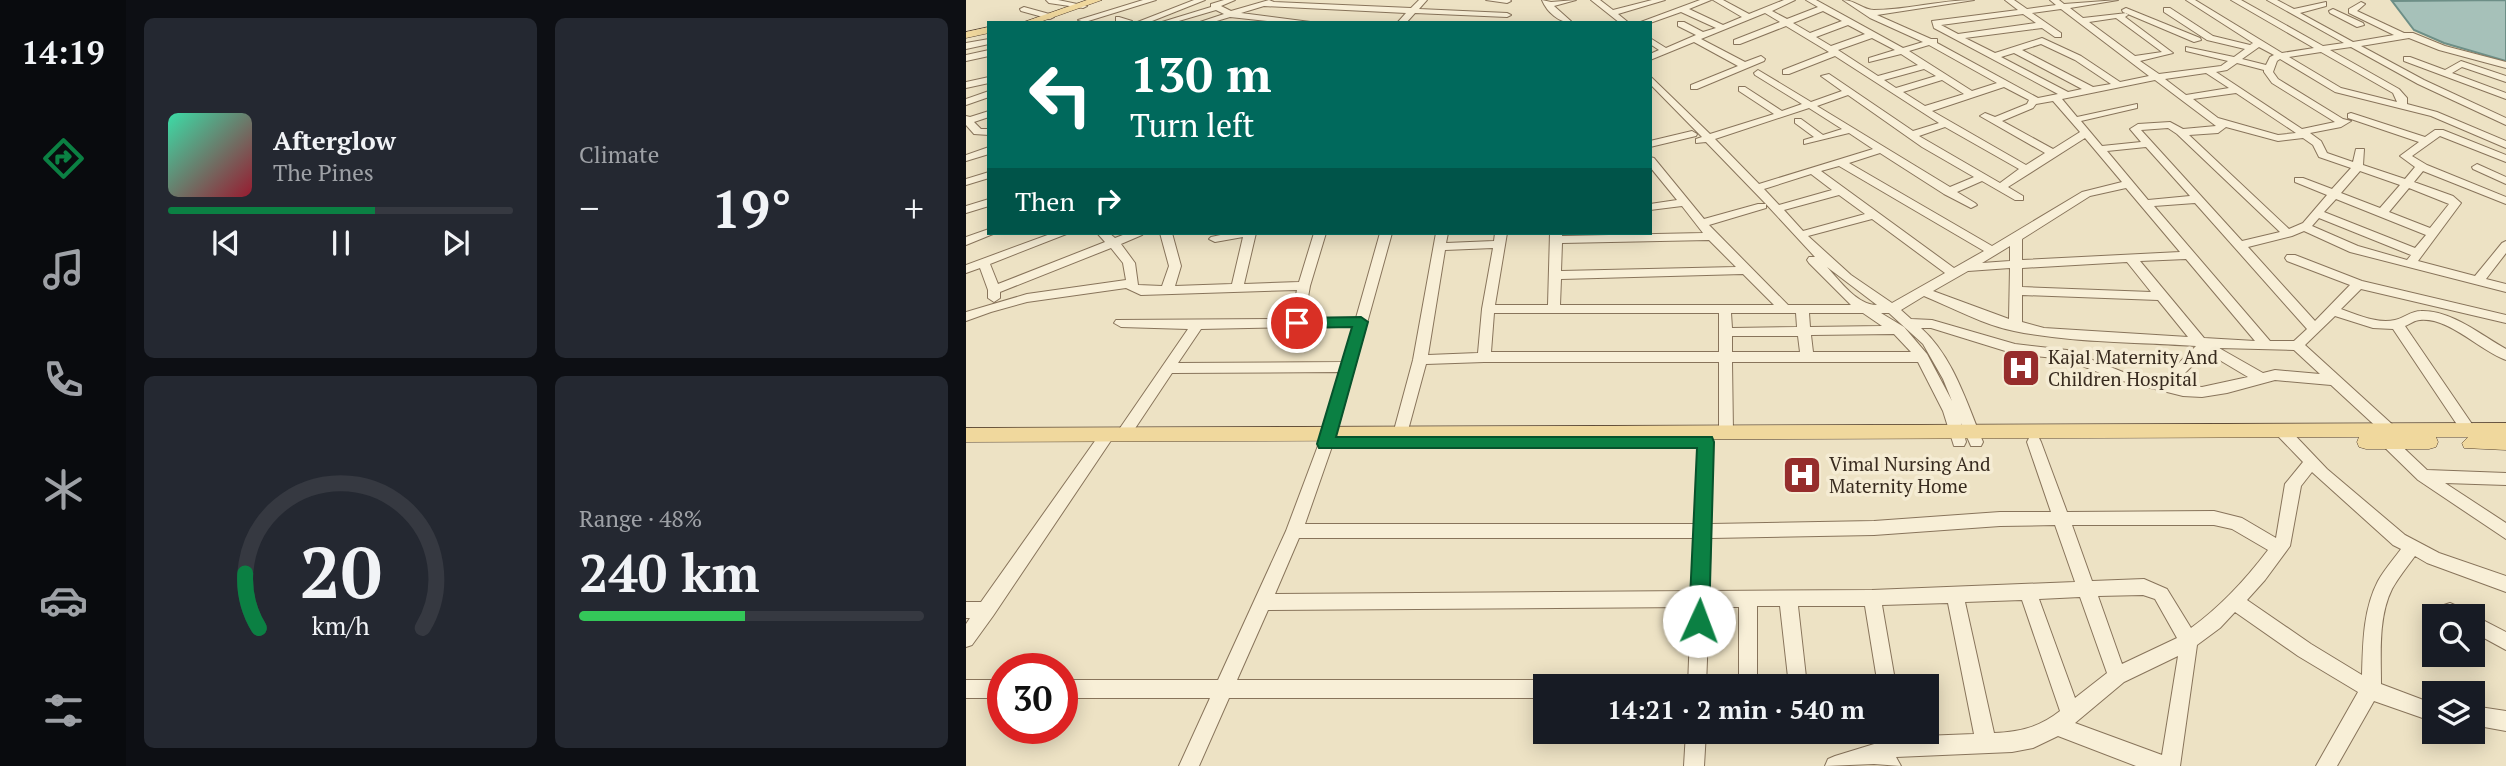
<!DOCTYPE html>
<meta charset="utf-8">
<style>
:root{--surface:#171b24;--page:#242831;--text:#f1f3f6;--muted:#9ea1a6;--line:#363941;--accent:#0b8043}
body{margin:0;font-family:"PT Serif",serif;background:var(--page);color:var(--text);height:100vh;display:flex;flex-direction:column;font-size:26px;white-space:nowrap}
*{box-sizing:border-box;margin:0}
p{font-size:23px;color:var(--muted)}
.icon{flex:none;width:38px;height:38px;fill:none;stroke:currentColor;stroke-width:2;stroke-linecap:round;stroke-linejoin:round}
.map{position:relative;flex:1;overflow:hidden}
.details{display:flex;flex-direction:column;gap:18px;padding:18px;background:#0d0f14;width:840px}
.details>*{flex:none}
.hud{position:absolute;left:21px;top:21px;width:665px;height:214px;border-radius:0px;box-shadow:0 4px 18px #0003;background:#00695c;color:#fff;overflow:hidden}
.tools{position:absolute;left:1456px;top:604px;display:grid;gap:14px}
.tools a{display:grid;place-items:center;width:63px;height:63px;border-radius:0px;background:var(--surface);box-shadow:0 4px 18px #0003;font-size:35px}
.speed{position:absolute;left:21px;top:653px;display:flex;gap:14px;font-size:35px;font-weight:700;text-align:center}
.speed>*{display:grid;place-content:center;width:91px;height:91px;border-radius:50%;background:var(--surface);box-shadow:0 4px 18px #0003;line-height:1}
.speed .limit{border:10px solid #d22;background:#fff;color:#111}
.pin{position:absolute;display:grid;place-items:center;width:60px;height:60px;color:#fff;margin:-30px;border:4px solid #fff;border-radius:50%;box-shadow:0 2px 7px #0007}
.me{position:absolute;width:77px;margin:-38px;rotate:2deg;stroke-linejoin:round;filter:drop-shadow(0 0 5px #0008)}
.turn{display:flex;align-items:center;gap:24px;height:147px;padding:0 28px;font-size:32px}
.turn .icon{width:91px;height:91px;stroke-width:2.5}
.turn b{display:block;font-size:49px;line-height:60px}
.then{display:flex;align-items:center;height:66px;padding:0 28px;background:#0003;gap:14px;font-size:26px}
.big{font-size:52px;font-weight:700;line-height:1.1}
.details .widget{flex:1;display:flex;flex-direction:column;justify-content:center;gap:10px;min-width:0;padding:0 24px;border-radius:10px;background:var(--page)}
.details .dial{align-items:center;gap:0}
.dial svg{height:182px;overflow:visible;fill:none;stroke:var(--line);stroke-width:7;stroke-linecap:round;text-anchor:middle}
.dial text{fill:var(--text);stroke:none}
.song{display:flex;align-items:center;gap:21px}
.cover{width:84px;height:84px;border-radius:10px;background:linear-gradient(135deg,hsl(160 70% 55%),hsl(350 70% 35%))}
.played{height:7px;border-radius:4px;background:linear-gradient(90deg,var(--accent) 60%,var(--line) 60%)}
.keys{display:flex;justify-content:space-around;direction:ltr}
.heat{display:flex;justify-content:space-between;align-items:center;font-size:38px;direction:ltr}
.charge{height:10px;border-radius:5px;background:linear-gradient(90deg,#34c759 48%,var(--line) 0)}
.details .tiles{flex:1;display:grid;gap:18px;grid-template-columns:repeat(2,1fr)}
.trip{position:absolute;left:567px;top:674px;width:406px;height:70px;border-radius:0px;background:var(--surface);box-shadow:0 4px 18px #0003;font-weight:700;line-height:70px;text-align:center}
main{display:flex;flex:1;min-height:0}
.menu{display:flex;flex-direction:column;width:126px;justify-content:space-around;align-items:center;background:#090b0e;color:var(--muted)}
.menu .icon{width:49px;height:49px}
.menu .selected{color:var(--accent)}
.menu b{font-size:32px;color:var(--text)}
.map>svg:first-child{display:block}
.water{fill:#a6c1b9;stroke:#6d8f87;stroke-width:2}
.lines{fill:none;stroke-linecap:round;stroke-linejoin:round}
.minor-casing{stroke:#88745b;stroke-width:2}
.major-casing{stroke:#56422f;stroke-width:1}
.minor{fill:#f8efd7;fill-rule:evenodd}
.major{fill:#f0d89d;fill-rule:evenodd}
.route{fill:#0b8043;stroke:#07532c;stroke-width:2}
.labels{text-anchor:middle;stroke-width:7;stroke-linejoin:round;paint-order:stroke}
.poi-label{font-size:19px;fill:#382b1f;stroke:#f5ecd4;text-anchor:start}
</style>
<main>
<nav class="menu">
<b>14:19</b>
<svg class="icon selected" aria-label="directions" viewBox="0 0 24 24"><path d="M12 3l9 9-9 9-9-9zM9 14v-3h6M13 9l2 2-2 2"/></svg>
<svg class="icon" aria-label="music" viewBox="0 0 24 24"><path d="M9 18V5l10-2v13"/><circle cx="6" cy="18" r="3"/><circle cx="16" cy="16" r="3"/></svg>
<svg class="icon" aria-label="phone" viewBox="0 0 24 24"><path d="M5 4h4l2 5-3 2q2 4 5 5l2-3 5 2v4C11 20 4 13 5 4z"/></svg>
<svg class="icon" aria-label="climate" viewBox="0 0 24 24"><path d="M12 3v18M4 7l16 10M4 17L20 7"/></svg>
<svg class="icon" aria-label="car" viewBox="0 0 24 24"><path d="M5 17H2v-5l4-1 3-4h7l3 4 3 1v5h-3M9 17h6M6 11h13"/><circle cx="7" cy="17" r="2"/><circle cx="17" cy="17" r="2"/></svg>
<svg class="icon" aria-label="filters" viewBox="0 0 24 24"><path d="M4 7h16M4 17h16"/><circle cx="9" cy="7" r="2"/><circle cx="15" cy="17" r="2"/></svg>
</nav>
<section class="details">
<div class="tiles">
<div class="widget">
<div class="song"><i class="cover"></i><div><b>Afterglow</b><p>The Pines</p></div></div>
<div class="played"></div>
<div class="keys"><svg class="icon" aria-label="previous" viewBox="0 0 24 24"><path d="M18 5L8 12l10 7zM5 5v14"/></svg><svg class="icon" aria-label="pause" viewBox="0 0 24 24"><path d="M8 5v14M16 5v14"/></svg><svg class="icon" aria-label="next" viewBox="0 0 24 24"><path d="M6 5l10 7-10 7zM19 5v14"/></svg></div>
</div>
<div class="widget"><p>Climate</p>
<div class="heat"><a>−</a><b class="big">19°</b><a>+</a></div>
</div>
<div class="widget dial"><svg viewBox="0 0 100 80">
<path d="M14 69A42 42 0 1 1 86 69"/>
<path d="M14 69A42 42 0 0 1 8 45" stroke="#0b8043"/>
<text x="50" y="56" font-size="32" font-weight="700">20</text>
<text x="50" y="72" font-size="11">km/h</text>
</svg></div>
<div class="widget"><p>Range · 48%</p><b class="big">240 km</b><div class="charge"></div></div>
</div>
</section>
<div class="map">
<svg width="1540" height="766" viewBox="0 0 1540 766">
<rect width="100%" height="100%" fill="#ede2c4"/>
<path class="water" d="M1540,0V61L1478,43L1448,30L1426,1Z"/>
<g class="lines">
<g class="minor-casing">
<path id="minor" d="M80,0H92L121,6L117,8L83,3Z
M177,0H190L119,22L112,20Z
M228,0H239L181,23H169Z
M258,0H269L255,6L265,11L303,0L308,2L445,8L453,0H461L453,9L541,13L545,15L541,17L449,13L440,23H431L440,13L298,6L275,13L352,23H321L264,17L244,23H231L258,14L250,10L206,23L196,22L245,7V4Z
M520,0H544L545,1L541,3Z
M576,0L585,2L610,0L588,6L607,23C593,23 581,12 576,0Z
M625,0H634L647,10L686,0H699L652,14L663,23H654Z
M734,0H745L723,9L757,25L776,17L747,0H757L783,14L818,0H829L806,11L821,19L852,7L840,0H850L937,48L957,42L904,18L877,0C889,0 897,10 908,10C941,10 974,0 1008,0L911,15L965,39H971V43L1072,98L1092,94L968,28L966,21L1052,10L1039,0H1048L1061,9L1090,5L1084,0H1093L1098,4L1152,0L1104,8L1117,18L1161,13L1162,15L1159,17L1207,53L1174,61L1193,74L1255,66L1262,61L1220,51V47L1268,57L1279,49L1241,40L1198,12V8H1204L1247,36L1284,45L1287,43L1220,0H1229L1316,53L1348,48L1265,0H1275L1357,46L1378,43L1301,0H1311L1328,9L1360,2V6L1334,13L1387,42L1428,35L1383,13V9L1395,2L1399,4L1391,11L1438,33H1447L1479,46L1540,62V68L1473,50L1443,38L1395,46L1458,80L1540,118V125L1452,84L1385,47L1364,50L1433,89L1441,98V104L1471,112L1540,141V148L1465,116L1369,92L1314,59L1311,61L1307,72L1312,79L1377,119L1385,121L1375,127L1344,133L1355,141L1361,153L1387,162L1390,149H1398L1397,165L1439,179L1449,167L1434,156L1453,142L1382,118V114L1385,113L1459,137L1469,130H1477L1540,155V162L1474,136L1446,156L1461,165L1540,197V204L1457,171L1448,182L1487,196L1495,203L1452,261L1509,276L1536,243L1540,241V253L1520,279L1540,284V292L1384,252L1338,231L1326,236L1282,247L1349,321L1384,285L1321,261L1319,258L1321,255H1329L1396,281L1540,315V323L1395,289L1375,309C1392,315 1411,324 1429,320C1438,318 1445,311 1455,311C1485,310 1515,335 1540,349V360C1514,351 1483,317 1454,320C1449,320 1444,324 1439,326L1508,427L1510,431L1508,435H1498L1427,329L1407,328L1369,316L1339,345L1428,426L1430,430L1424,435L1461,470L1540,473V485L1479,483L1540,523V539L1452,480L1412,441L1410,437L1416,432L1365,385L1309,380L1261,393L1236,397L1217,396L1149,379L1099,359L1049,354L965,328H955C987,356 1001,404 1017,442L1015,446H1005L995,423L1000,442L998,446H988L977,411L952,362H766L767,432L765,436H755L753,432V362H518L460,364L441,434L439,438H429L427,434L447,360L470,233H482L480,243L528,241L529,233H541L529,305H582L584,233H596V236L737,233L716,206L684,210V204L711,200L684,167V157L688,158L738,219L792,204H800L740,142L730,143V139L736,137L684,84V76L744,134L808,114L773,91V87H779L816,111L836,104L789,75L788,73L792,70L845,102L876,91L855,76L863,74L947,131L973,123L869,56L823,74H817V70L863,52L820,26L774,44H768V40L814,22L799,13L735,39L779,62L795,56L799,59L798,61L731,89H725V85L772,66L728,42L684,60V54L693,50L684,44V38L700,48L730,35L712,26V22H718L737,32L750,28L715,12L684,23H672ZM1095,9L1183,76L1154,82L1115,56L1076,38L1029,53L999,38L1076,28L1089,37H1095V33L1066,13ZM857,11L876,21L844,33L827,23ZM1057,14L1070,23L992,34L975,25ZM1150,18L1196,52L1169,56L1123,22ZM882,25L899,34L865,46L850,37ZM906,38L929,50L903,58V62L935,54L952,65L912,76L872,50ZM1075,44L1109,60L1145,84L1127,87L1056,50ZM963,45L1031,83L1006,91L943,51ZM1293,47L1308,55L1304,57L1300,65L1276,59ZM1355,52L1427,93L1431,102L1375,88L1323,57ZM1048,53L1116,89L1102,92L1035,57ZM1271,63L1298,70V72L1306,83L1369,122L1336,129L1250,72L1261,70ZM958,69L970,76L930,88L918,80ZM1240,73L1263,88L1220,95L1199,79ZM976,80L998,94L959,106L937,92ZM1189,80L1250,126L1217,129L1204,122L1172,124L1164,129L1175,142L1136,146L1115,121L1171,108V104L1111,117L1096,99ZM1038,87L1063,100L1061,104L1029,117L1019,113L1014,116L1079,153L1060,165L966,111ZM1270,93L1330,133L1312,135L1252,118L1227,99ZM882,95L956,147L1008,177L984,187L851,106ZM1087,101L1114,132L1087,149L1036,121L1067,108L1070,104ZM843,108L876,129L857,135L835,119H829V123L848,137L838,140V144L883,133L907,149L793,184L749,139ZM979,127L1053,169L1034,183L953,136ZM1260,127L1312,141L1337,138L1347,145L1353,157L1385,168L1366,189L1337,178H1329V182L1361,195L1337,223L1323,229L1223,135L1252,133ZM1202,128L1211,134L1314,232L1276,241L1175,130ZM1119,138L1156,182L1116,192L1026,246L883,163L914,153L978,194L1005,208L1011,205L1009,203L991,192L1016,181L1049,200H1057V196L1042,187ZM1180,147L1224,196L1182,200L1141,151ZM873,166L1018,251L988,268L855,171ZM1394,171L1434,185L1414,208L1375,193ZM845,174L866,190L813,205L798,189ZM1160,188L1214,252L1056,260V239L1124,196ZM1443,188L1483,204L1464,228L1423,212ZM873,195L899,214L837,231L818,210ZM1370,199L1460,235L1449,248L1358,212ZM1229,203L1341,329L1328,341H1304L1188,206ZM800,204L849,257H843L841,260L843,263L885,305H822L743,225L800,208ZM1353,218L1445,255L1441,260L1392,246L1346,226ZM906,219L979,273L926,303L885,275L842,236ZM743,240L770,267L595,271L596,243ZM1044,246V261L1016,263ZM527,248L516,309L512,353L462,355L479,250ZM1220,259L1289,341L1238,338L1174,261ZM1161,262L1185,292L1056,287V268ZM861,267L911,305C891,305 874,281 861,267ZM1044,268L1043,319L967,291L1002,271ZM777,274L808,305H594L595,279ZM1056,295L1192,300L1222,337L1078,328L1056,322ZM958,296C987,308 1018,325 1048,331C1106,343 1170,342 1230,346L1195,381L1157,372L1101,350L1049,344L966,320L945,319L935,310ZM528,313H753V352H525ZM765,313H830L831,327L766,328ZM843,313H897L916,326L844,327ZM915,313H923L957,344L977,379L986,401L961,354L938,327ZM928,334L945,352H847L845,335ZM766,336H832L834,352H766ZM1253,348L1328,350L1354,374L1309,370L1297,373ZM1240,352L1282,377L1236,387L1208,384Z
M58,7L87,15L88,17L84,19L55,11L54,9Z
M1160,8L1234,38L1235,40L1228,42L1157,12L1156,10Z
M1367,9L1397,23L1398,25L1391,27L1364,13L1363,11Z
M153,17L166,21L167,23L150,21V17Z
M23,39V44L0,49V43Z
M23,50V56L0,61V55Z
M1438,57H1444L1479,70L1495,61L1540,76V82L1496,67L1486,73L1540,93V99L1438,61Z
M23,77V83L0,88V82Z
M23,91V97L0,105V99Z
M23,111V117L8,122L15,129H23V135L8,134L0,125V116L4,117Z
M726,131L731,134L730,136L684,147V141Z
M23,147V154L0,161V155Z
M1511,164L1540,177V184L1507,169L1506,167Z
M23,172V178L0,185V179Z
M23,199V206L0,213V206Z
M23,229V233H28L27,234L0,245V237Z
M87,233H103L24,264L32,284L139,242L131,233H143L149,238L162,233H178L176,235L155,244L169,263L172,285L196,286L203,266L194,233H206L215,266L209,286L266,284L277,237L249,242L243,239L245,237L264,233H290L278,284L333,282L348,233H360L344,286L338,319L390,318L414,233H426L370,435L339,524H729L733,432L735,428H745L747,432L745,524L908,521L1034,512H1085L1061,442L1063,438H1073L1075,442L1101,512L1248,511L1276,518L1310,538L1319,484L1337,462L1309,433L1307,429L1309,425H1319L1361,469L1439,535L1473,553L1540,576V592L1461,563L1449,556C1441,567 1432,578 1426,589C1412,617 1415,654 1415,684L1468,704V722L1408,701L1371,766H1350L1392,692L1332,656L1269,612L1254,628L1231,645L1214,766H1170L1092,736L1067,748L1046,752L930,757L935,766L908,764L859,766L862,759L869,756L931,737L1008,734L982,603L916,605L930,686H912L899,606H832L841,686H823L814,606H791V686H773V607H743L740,686H722L725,607L302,610L271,680H579L586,683L587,686H579V698H263L233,766H213L244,698H96V680H252L320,531L356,435L374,372L206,373L162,439H152L150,435L152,431L222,329L155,327L148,323L150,320L325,319L331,290L175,295L160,288L61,302L25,312L0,321V312L61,294L160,280L157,263L145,248L34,292V298L28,302L22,298V290L14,268L0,273V265ZM387,326L377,362L212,363L235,329ZM1346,472L1427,545L1435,549C1427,560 1418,570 1412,581C1397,610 1397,643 1396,675L1345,644L1281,600L1299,580L1324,546L1335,486ZM1089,525L1109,582L906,590L743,591L745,538L908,535L1034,526ZM1106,525H1248L1266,529L1302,550C1280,579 1254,607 1225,628L1201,589L1178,579L1126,581ZM333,538H728L726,591L309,594ZM1177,595L1189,599L1211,638L1156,664L1132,596ZM1114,597L1141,673L1109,698L1073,599ZM1056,600L1094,711C1074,727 1054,732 1028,733L999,602ZM1212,656L1196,755L1109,723L1158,682Z
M141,429L146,431L148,435L146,439L27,616L6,645L0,647V624L4,618H0V602H15L136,431Z
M1484,603L1500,610L1503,616H1477L1475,611L1478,605Z
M1507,615L1540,632V650L1507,632V616H1504Z
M0,680H37V698H0Z
M1507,706L1540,711V731L1507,725Z
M720,732H740L738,766H718Z"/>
</g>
<g class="major-casing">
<path id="major" d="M121,0H136L71,23H55Z
M23,27V33L0,38V32Z
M1540,423V450L1498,448L1496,443L1502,437H1470L1472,442L1470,447L1463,449H1400L1393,447L1391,442L1393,437L0,442V428Z"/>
</g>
<use href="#minor" class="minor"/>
<use href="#major" class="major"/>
</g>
<path class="route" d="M395,317L402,322L370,437H746L748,442L743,621L740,627L733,630L726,627L723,621L731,448H353L351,444L386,327L331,328L323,323L331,318Z"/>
<defs>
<g id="hospital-square" transform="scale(2.0125)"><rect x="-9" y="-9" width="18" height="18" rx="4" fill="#962d2c" stroke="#f5ecd4"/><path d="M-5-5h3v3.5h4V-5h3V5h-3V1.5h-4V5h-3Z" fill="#fff"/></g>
</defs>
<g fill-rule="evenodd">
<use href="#hospital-square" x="1055" y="368"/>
<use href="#hospital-square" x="836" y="475"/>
</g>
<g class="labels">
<g class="poi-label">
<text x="1082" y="364">Kajal Maternity And<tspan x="1082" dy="22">Children Hospital</tspan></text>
<text x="863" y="471">Vimal Nursing And<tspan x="863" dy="22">Maternity Home</tspan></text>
</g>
</g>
</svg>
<div class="tools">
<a><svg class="icon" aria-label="search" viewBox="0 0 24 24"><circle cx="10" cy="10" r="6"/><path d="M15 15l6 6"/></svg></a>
<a><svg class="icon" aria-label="layers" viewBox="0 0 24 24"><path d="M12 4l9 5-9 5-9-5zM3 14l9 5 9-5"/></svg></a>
</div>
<div class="speed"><div class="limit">30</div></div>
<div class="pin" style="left:331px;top:323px;background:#d93025"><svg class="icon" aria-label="arrive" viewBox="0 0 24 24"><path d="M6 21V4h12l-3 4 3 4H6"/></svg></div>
<svg class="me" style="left:733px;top:621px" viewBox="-20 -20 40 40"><circle r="19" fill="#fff"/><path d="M0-13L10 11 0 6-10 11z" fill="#0b8043"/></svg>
<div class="trip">14:21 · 2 min · 540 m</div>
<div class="hud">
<div class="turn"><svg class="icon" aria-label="left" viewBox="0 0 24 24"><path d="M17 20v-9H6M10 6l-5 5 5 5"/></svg><div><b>130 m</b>Turn left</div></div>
<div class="then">Then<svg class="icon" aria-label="right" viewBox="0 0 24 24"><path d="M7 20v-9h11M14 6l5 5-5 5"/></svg></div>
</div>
</div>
</main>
